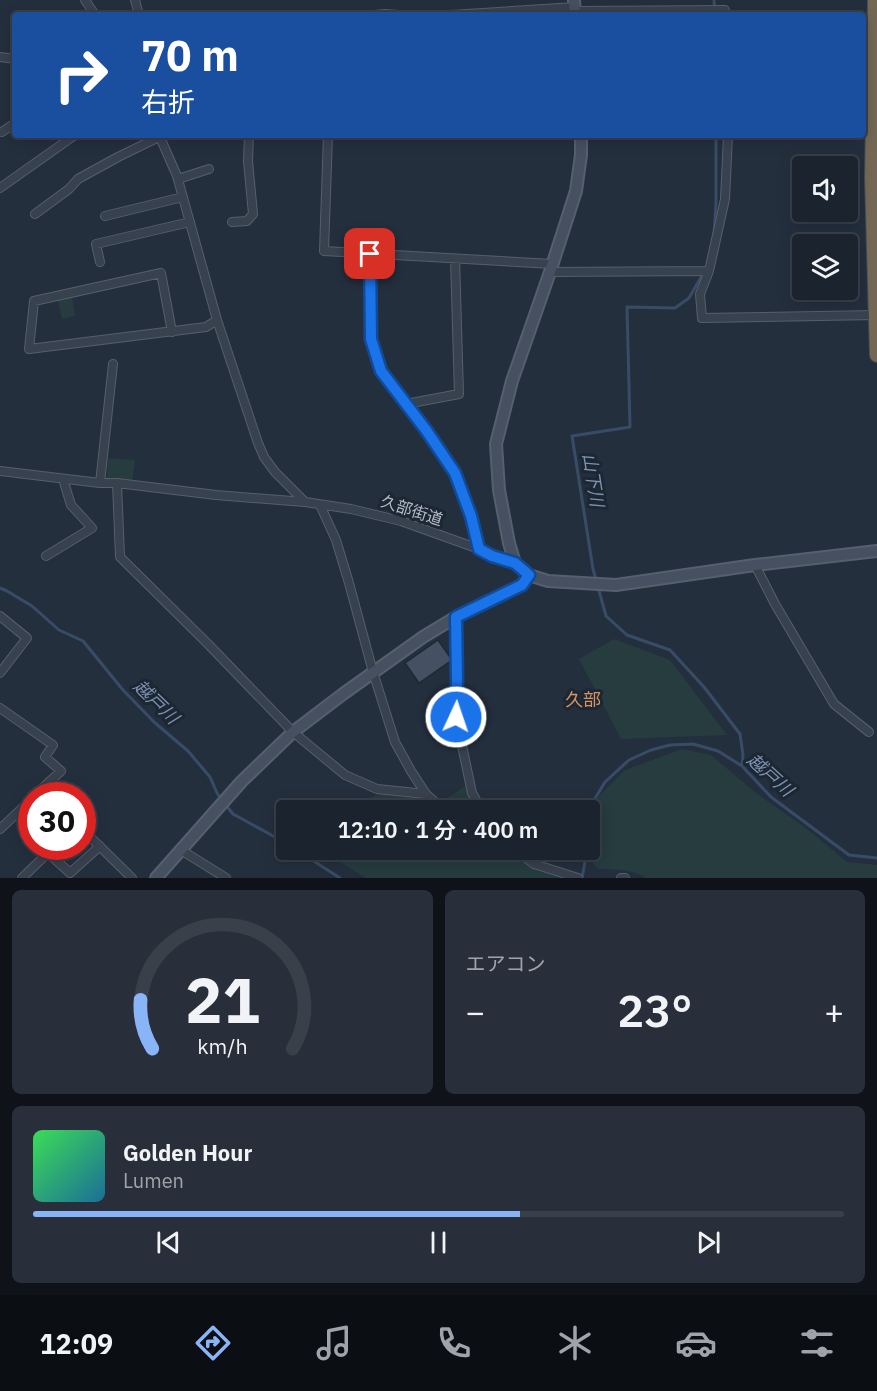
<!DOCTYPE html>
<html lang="ja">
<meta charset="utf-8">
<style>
:root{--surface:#1b232e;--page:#282f3a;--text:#f1f3f6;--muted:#a0a4aa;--line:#39404a;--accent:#8ab4f8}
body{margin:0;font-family:"IBM Plex Sans","Noto Sans JP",sans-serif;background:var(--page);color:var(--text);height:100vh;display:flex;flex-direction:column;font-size:22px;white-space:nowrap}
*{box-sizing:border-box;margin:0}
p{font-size:20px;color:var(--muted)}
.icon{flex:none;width:33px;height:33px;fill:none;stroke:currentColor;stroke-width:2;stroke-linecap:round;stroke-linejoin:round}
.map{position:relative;height:878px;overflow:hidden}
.sheet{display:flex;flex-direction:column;gap:12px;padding:12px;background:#0f1319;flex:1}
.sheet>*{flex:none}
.banner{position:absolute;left:12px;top:12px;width:854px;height:126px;border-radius:6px;box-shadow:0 3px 15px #0003,0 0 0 2px var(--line);background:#1a4fa0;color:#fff;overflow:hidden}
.fabs{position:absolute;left:792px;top:156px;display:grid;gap:12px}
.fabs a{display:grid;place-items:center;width:66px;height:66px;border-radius:6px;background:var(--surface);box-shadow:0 3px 15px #0003,0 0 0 2px var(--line);font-size:30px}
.speed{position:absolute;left:18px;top:782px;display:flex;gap:12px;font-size:30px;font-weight:700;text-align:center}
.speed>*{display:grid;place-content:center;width:78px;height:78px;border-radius:50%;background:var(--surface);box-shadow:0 3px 15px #0003,0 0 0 2px var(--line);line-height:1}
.speed .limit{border:9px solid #d22;background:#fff;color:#111}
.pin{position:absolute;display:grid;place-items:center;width:51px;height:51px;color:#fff;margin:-26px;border-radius:12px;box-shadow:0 3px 9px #0006}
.me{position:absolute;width:66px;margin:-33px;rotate:3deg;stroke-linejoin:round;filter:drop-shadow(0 0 4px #0008)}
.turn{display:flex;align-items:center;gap:21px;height:126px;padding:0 30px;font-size:27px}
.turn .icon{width:78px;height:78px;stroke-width:2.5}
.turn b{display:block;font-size:42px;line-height:51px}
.big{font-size:45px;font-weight:600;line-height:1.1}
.sheet .widget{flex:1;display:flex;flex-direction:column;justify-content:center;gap:9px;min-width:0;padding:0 21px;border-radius:9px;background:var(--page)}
.sheet .dial{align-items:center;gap:0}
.dial svg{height:156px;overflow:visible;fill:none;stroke:var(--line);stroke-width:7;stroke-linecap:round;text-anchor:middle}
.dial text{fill:var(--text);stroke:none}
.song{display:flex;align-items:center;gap:18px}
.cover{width:72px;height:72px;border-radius:9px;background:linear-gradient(135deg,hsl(130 70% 55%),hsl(200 70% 35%))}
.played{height:6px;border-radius:3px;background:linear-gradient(90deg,var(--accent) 60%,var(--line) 60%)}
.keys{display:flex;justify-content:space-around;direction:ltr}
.heat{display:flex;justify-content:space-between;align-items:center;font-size:33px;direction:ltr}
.sheet .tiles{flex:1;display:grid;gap:12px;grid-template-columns:1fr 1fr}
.widget:last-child{grid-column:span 2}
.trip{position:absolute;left:276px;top:800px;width:324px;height:60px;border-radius:6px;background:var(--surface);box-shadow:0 3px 15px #0003,0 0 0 2px var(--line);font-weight:600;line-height:60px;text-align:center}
.tabs{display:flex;height:96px;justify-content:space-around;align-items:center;background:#0b0e12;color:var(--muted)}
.tabs .icon{width:42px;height:42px}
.tabs .active{color:var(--accent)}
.tabs b{font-size:27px;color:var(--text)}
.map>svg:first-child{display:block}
.green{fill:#263c3f}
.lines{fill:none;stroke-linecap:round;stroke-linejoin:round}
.stream{stroke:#394c67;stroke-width:3}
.building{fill:#455162;stroke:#1f2835;stroke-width:1.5}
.street-casing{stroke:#565f6c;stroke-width:10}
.secondary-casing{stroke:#565f6c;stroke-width:14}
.highway-casing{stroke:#434c59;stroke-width:16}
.street{stroke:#38414e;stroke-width:8}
.secondary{stroke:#465061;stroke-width:10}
.highway{stroke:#746855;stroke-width:14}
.route-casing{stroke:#114b97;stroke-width:15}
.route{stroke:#1a73e8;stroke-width:10}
.labels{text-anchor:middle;stroke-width:6;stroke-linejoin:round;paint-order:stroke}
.street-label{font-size:16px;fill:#b4bcc9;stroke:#1d2633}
.water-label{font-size:18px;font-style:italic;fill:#7c92b1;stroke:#1d2633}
.neighbourhood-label{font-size:18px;fill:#d59563;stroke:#1d2633}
</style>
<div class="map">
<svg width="877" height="878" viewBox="0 0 877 878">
<rect width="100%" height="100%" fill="#242f3e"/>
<path class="green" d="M72,297L75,316L62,319L58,300Z
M108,458L135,460L132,482L107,481Z
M614,639L670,660L727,735L621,739L579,659Z
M682,749L711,755L756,793L806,828L847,862L877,865V878H646C632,869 614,869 598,869L586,856L587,849H590V839L598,797L625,770Z
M467,785L479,810H333L391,790L426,798L440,803Z
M318,849H512L534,869L559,878H366Z"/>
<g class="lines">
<path class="stream" d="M714,0L715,15
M714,235L716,204V135
M704,272L689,298L675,308L627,307L630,427L572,436L593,569L606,616L627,635L670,650L704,687L740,734L743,755L742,766
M0,588L7,591L32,606L59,630L83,641L123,690L154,722L188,751L210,777L217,793L221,799
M225,804L233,814L286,843
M588,810L605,782L629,760L651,750L670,745L693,744L718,751L742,766L771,797L849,855L877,858
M295,849L340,878
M582,878L586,856V849"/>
</g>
<path class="building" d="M438,640L452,660L419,683L405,663Z"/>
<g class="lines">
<g class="street-casing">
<path id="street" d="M85,0L95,15
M135,0L139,15
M575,11L725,10
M374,15L385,14L399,15
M451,15L575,7
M0,57L15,59
M2,132L15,123
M159,135L177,176L217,320L258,443L264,457L275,472L305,502
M328,135L324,251L553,264
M728,135L725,199L709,271L700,294L702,318L876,315
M178,179L209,169
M0,188L75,135
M35,214L69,189L78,179L118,157L159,137
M105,216L183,197
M232,222L247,221L253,214L248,161L249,135
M370,253L371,339L381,371L426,430L455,473L471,516L479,549
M100,262L96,244L190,222
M550,272L709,271
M172,332L161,273L34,301L29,349L206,327L217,320
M406,404L459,394L455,259
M0,471L100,483H117L216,495L305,502L351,509L401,521L479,549L492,556L515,563
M100,483L113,364
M117,483L120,557L208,644L293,732L345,775L377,789L426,794
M320,505L336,540L349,583L373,672L395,742L411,771L426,794L444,810
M46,556L92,528L71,505L63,479
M755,565L775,604L834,704L869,732
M0,616L27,638L0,673
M456,617L457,680L456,717L472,793L482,810
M0,708L53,745L45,757L61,771L35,795
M0,829L32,799
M82,829L132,878
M515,849L534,864L578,878
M181,850L226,878
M48,853L70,873L100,846
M22,878L55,846
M621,878H625"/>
</g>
<g class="secondary-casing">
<path id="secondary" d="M574,0L575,15
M581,135V155L576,191L550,272L512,381L496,444L499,490L509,543L515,563L529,575L548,581L616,585L755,565L877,551
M156,878L242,781L293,732L343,694L423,637L456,617L522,585L529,575"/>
</g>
<g class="highway-casing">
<path id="highway" d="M875,0L872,178L877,355"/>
</g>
<use href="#street" class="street"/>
<use href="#secondary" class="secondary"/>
<use href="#highway" class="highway"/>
</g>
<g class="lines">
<g class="route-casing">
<path id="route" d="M370,254L371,339L381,371L426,430L455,473L471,516L479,549L492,556L515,563L529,575L522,585L456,617L457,680L456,717"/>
</g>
<use href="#route" class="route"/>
</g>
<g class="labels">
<g class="street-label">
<text transform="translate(412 510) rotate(18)" y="6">久部街道</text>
</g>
<g class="water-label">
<text transform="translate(593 480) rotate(81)" y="6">山下川</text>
<text transform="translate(156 702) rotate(44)" y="6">越戸川</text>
<text transform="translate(770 775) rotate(42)" y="6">越戸川</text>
</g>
<g class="neighbourhood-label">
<text x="583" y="706">久部</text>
</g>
</g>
</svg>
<div class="fabs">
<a><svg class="icon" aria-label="sound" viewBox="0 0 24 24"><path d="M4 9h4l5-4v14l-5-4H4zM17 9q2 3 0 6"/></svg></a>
<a><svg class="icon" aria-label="layers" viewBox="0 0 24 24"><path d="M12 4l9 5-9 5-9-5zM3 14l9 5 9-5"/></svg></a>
</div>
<div class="speed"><div class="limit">30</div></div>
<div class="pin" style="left:370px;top:254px;background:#d93025"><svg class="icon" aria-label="arrive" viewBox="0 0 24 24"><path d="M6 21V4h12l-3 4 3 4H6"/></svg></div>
<svg class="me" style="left:456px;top:717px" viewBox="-20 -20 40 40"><circle r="17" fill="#1a73e8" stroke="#fff" stroke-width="3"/><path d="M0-11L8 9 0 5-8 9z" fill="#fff"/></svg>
<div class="trip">12:10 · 1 分 · 400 m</div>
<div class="banner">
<div class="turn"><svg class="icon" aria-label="right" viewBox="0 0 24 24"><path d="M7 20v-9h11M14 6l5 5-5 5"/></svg><div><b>70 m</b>右折</div></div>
</div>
</div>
<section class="sheet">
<div class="tiles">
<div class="widget dial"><svg viewBox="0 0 100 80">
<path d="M14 69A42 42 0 1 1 86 69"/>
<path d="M14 69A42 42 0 0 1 8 44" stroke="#8ab4f8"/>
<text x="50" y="56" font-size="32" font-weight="700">21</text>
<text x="50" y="72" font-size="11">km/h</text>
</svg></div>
<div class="widget"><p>エアコン</p>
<div class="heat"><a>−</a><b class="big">23°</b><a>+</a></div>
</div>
<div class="widget">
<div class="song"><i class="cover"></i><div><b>Golden Hour</b><p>Lumen</p></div></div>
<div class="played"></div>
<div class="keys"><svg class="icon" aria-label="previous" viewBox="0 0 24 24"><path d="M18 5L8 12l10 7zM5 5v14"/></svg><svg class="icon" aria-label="pause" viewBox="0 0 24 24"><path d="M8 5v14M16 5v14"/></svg><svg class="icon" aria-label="next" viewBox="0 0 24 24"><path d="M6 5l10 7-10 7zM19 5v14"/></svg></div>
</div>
</div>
</section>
<nav class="tabs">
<b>12:09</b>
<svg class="icon active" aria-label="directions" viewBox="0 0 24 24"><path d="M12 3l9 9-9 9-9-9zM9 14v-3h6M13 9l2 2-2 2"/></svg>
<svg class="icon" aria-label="music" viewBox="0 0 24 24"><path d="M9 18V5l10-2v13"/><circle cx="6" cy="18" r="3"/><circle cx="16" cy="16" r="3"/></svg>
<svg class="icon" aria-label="phone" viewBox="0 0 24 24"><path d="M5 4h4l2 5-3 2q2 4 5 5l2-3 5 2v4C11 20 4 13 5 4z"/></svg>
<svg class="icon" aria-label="climate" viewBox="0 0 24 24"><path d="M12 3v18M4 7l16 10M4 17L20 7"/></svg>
<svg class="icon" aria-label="car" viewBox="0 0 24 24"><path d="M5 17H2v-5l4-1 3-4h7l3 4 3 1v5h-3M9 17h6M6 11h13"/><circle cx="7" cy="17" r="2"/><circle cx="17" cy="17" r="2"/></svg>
<svg class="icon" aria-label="filters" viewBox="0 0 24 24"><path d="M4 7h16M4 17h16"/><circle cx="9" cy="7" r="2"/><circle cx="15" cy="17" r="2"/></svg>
</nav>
